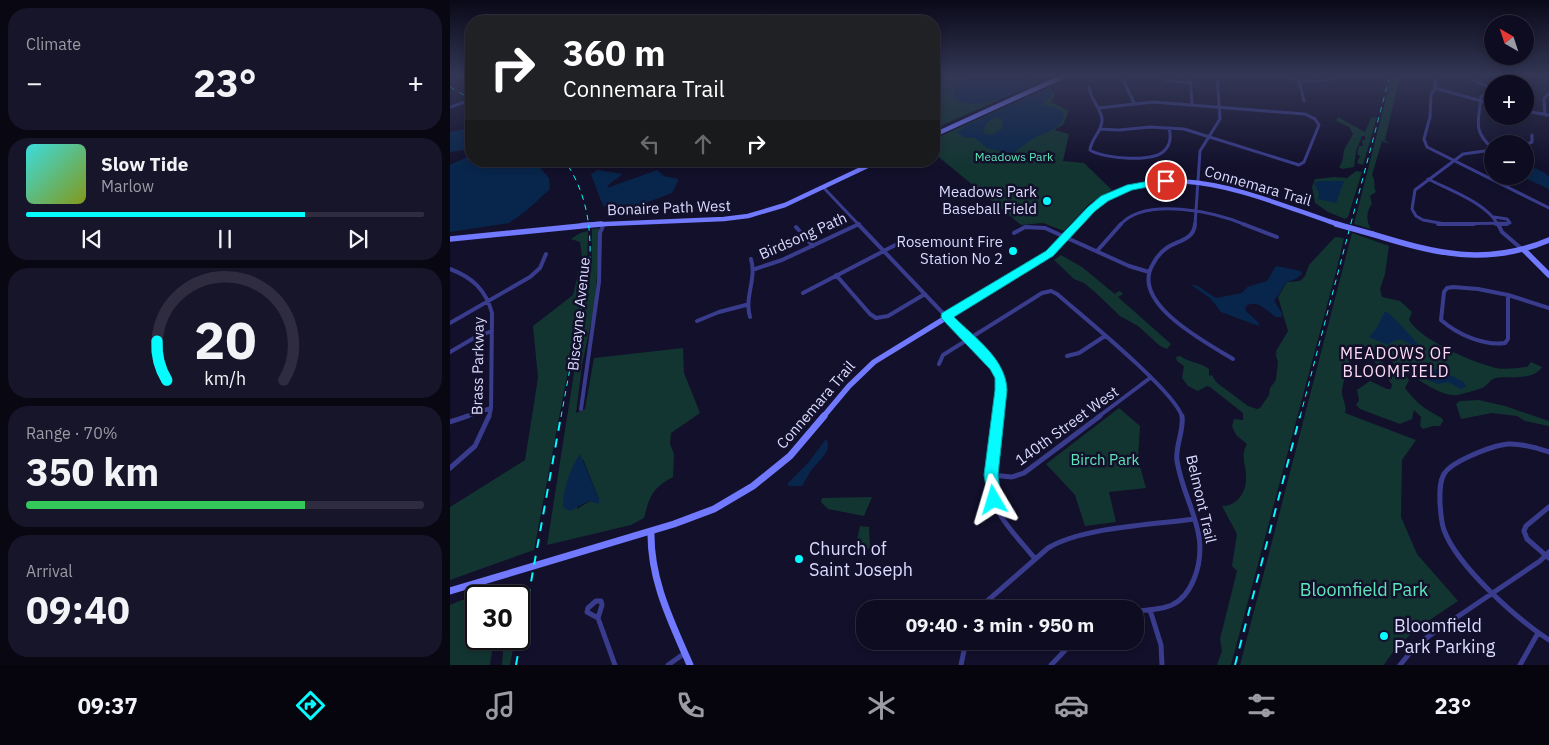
<!DOCTYPE html>
<meta charset="utf-8">
<style>
:root{--surface:#0e0c20;--page:#171529;--text:#f1f3f6;--muted:#9b9ba5;--line:#2e2c3e;--accent:#06fbff}
body{margin:0;font-family:"IBM Plex Sans",sans-serif;background:var(--page);color:var(--text);height:100vh;display:flex;flex-direction:column;font-size:19px;white-space:nowrap}
*{box-sizing:border-box;margin:0}
p{font-size:16px;color:var(--muted)}
.icon{flex:none;width:28px;height:28px;fill:none;stroke:currentColor;stroke-width:2;stroke-linecap:round;stroke-linejoin:round}
.map{position:relative;flex:1;overflow:hidden}
.drawer{display:flex;flex-direction:column;gap:8px;padding:8px;background:#080712;width:450px}
.drawer>*{flex:none}
.banner{position:absolute;left:15px;top:15px;width:475px;height:152px;border-radius:20px;box-shadow:0 2px 8px #0003,0 0 0 1px var(--line);background:#202124;color:#fff;overflow:hidden}
.needle{width:32px;rotate:321deg}
.fabs{position:absolute;left:1034px;top:15px;display:grid;gap:10px}
.fabs a{display:grid;place-items:center;width:50px;height:50px;border-radius:50%;background:var(--surface);box-shadow:0 2px 8px #0003,0 0 0 1px var(--line);font-size:25px}
.speed{position:absolute;left:15px;top:585px;display:flex;gap:10px;font-size:25px;font-weight:700;text-align:center}
.speed>*{display:grid;place-content:center;width:65px;height:65px;border-radius:50%;background:var(--surface);box-shadow:0 2px 8px #0003,0 0 0 1px var(--line);line-height:1}
.speed .limit{border:2px solid #111;border-radius:8px;background:#fff;color:#111}
.pin{position:absolute;display:grid;place-items:center;width:42px;height:42px;color:#fff;margin:-21px;border:2px solid #fff;border-radius:50%;box-shadow:0 1px 5px #0007}
.me{position:absolute;width:55px;margin:-28px;rotate:353deg;stroke-linejoin:round;filter:drop-shadow(0 0 4px #0008)}
.turn{display:flex;align-items:center;gap:18px;height:105px;padding:0 15px;font-size:22px}
.turn .icon{width:65px;height:65px;stroke-width:2.5}
.turn b{display:block;font-size:35px;line-height:42px}
.lanes{display:flex;align-items:center;height:48px;padding:0 15px;background:#0003;justify-content:center;gap:25px;direction:ltr}
.lanes .off{opacity:.35}
.big{font-size:38px;font-weight:800;line-height:1.1}
.drawer .widget{flex:1;display:flex;flex-direction:column;justify-content:center;gap:8px;min-width:0;padding:0 18px;border-radius:20px;background:var(--page)}
.drawer .dial{align-items:center;gap:0}
.dial svg{height:130px;overflow:visible;fill:none;stroke:var(--line);stroke-width:7;stroke-linecap:round;text-anchor:middle}
.dial text{fill:var(--text);stroke:none}
.song{display:flex;align-items:center;gap:15px}
.cover{width:60px;height:60px;border-radius:8px;background:linear-gradient(135deg,hsl(180 70% 55%),hsl(70 70% 35%))}
.played{height:5px;border-radius:2px;background:linear-gradient(90deg,var(--accent) 70%,var(--line) 70%)}
.keys{display:flex;justify-content:space-around;direction:ltr}
.heat{display:flex;justify-content:space-between;align-items:center;font-size:28px;direction:ltr}
.charge{height:8px;border-radius:4px;background:linear-gradient(90deg,#34c759 70%,var(--line) 0)}
.trip{position:absolute;left:406px;top:600px;width:288px;height:50px;border-radius:20px;background:var(--surface);box-shadow:0 2px 8px #0003,0 0 0 1px var(--line);font-weight:800;line-height:50px;text-align:center}
.tab-bar{display:flex;height:80px;justify-content:space-around;align-items:center;background:#06050d;color:var(--muted)}
.tab-bar .icon{width:35px;height:35px}
.tab-bar .current{color:var(--accent)}
.tab-bar b{font-size:22px;color:var(--text)}
main{display:flex;flex:1;min-height:0}
.map>svg:first-child{display:block}
.green{fill:#123531;fill-rule:evenodd}
.water{fill:#08264b;fill-rule:evenodd}
.lines{fill:none;stroke-linecap:round;stroke-linejoin:round}
.street-far2{stroke:#393c8c;stroke-width:3}
.street-far1{stroke:#393c8c;stroke-width:4}
.street{stroke:#393c8c;stroke-width:5}
.secondary-far2{stroke:#7179ff;stroke-width:4.5}
.secondary-far1{stroke:#7179ff;stroke-width:5.5}
.secondary{stroke:#7179ff;stroke-width:7}
.rail-far1{stroke:#06fbff;stroke-width:1;stroke-dasharray:5.5 5;stroke-linecap:butt}
.rail{stroke:#06fbff;stroke-width:2;stroke-dasharray:9 8;stroke-linecap:butt}
.secondary-bridge-far1{stroke:#7179ff;stroke-width:4.5}
.secondary-bridge{stroke:#7179ff;stroke-width:5.5}
.route{fill:#06fbff;stroke:#04a3a6}
.poi-dot{fill:#06fbff;stroke:#12102b;stroke-width:2}
.labels{text-anchor:middle;stroke-width:5;stroke-linejoin:round;paint-order:stroke}
.far-park-label{font-size:12px;fill:#5fe6b9;stroke:#12102b}
.street-label{font-size:15px;fill:#dbdaff;stroke:#12102b}
.poi-label{font-size:15px;fill:#dbdaff;stroke:#12102b;text-anchor:end}
.park-label{font-size:15px;fill:#5fe6b9;stroke:#12102b}
.neighbourhood-label{font-size:16px;letter-spacing:1px;fill:#ffdcf5;stroke:#12102b}
.near-poi-label{font-size:18px;fill:#dbdaff;stroke:#12102b;text-anchor:start}
.near-park-label{font-size:18px;fill:#5fe6b9;stroke:#12102b}
</style>
<main>
<section class="drawer">
<div class="widget"><p>Climate</p>
<div class="heat"><a>−</a><b class="big">23°</b><a>+</a></div>
</div>
<div class="widget">
<div class="song"><i class="cover"></i><div><b>Slow Tide</b><p>Marlow</p></div></div>
<div class="played"></div>
<div class="keys"><svg class="icon" aria-label="previous" viewBox="0 0 24 24"><path d="M18 5L8 12l10 7zM5 5v14"/></svg><svg class="icon" aria-label="pause" viewBox="0 0 24 24"><path d="M8 5v14M16 5v14"/></svg><svg class="icon" aria-label="next" viewBox="0 0 24 24"><path d="M6 5l10 7-10 7zM19 5v14"/></svg></div>
</div>
<div class="widget dial"><svg viewBox="0 0 100 80">
<path d="M14 69A42 42 0 1 1 86 69"/>
<path d="M14 69A42 42 0 0 1 8 45" stroke="#06fbff"/>
<text x="50" y="56" font-size="32" font-weight="700">20</text>
<text x="50" y="72" font-size="11">km/h</text>
</svg></div>
<div class="widget"><p>Range · 70%</p><b class="big">350 km</b><div class="charge"></div></div>
<div class="widget"><p>Arrival</p><b class="big">09:40</b></div>
</section>
<div class="map">
<svg width="1099" height="665" viewBox="0 0 1099 665">
<rect width="100%" height="100%" fill="#12102b"/>
<path class="green" d="M484,75H541L571,90L484,129Z
M942,75H950L935,140L940,144L932,141L922,175C926,181 923,186 926,192L920,196L922,204C915,212 917,223 921,229L904,224Z
M600,87L605,96L601,102L619,111L613,125L604,130L619,134L613,161L634,163L662,190L640,203L614,231L593,223L571,225L484,153V139Z
M888,117L915,132L921,118L927,117L913,165L907,163L910,156L907,154L909,146H913L912,140H915V136H912L906,151L904,167L892,169L889,167C895,159 892,154 895,148C898,143 900,140 903,134L899,127L886,121Z
M906,171L912,172L898,217L895,219L878,212L865,203L862,187L865,179L885,177L897,178Z
M150,228L145,304L132,365L126,413L135,409L144,358L233,348L234,373L250,413L221,433L220,444L224,454L223,477C202,488 200,496 194,518L181,525L97,545L142,258V229ZM133,459L149,499V503L140,501L127,509Z
M138,231L137,270L84,550L0,580V507L75,460L88,378L83,326L123,295L132,257L130,242L121,239L130,233Z
M902,233L939,246L935,274L930,289L932,297L950,301L962,312L959,320C972,341 1022,362 1046,368C1056,370 1067,368 1077,367L1081,362L1092,367C1084,381 1059,376 1046,378C1039,380 1039,384 1034,387C1030,389 1013,394 1008,395C995,397 976,385 966,378C953,371 916,340 903,345L901,353C917,344 933,362 943,373L955,374L959,380L955,388C965,402 977,411 992,418L993,421L990,426H983L973,429L970,426L971,417L964,410L962,419L950,424L910,409L906,405L909,400L907,390L920,381L937,389H941L942,385L932,369L921,359L901,353C901,365 891,384 892,393C893,401 897,405 895,413L966,440L952,460L951,517L967,554L1008,601C980,620 952,636 934,665H790Z
M885,237L894,238L887,268L781,665H767L772,651L770,639L787,571L782,566L787,534L772,506C788,506 797,491 796,476C796,464 790,456 797,444L786,435L782,426L784,419L793,420V413L760,387L757,386L748,391L738,386L732,378L734,366L727,361L726,357L730,356C740,363 750,362 759,369V376L762,375L766,382L798,406L807,409L810,408L819,395L820,388L826,380L828,362L825,353L827,354L826,351L838,331L828,297L837,282L850,281L855,276L859,265Z
M611,255L632,267L666,295L665,293L670,291L673,294L668,297L721,344L717,349L710,346L688,326L670,316L646,293L634,283L624,279L604,260Z
M1029,400L1055,406L1099,421V426L1075,421L1067,416L1042,413L1011,419L1006,404L1010,401Z
M669,408L690,426L688,459L696,488L659,492L666,522L635,526L625,495L596,464Z
M422,497L414,516L378,509L371,502L372,498Z
M410,526L419,527L420,547L416,551L405,549Z
M12,600H26V639H44L40,665H0V605Z
M54,639H65L60,665H52Z"/>
<path class="water" d="M528,75C544,75 576,74 589,83C569,92 524,114 504,98V91L515,80Z
M599,89L602,95L591,105L606,108L614,113C612,131 594,132 581,140C574,144 569,150 561,154L537,148L525,138L513,137L507,132L516,126L592,91ZM546,117L552,119L553,128L542,135L535,134L533,131L537,122Z
M21,128V149L0,152V132Z
M21,155V161H95L91,169L99,178L100,189L76,211L59,223L0,232V165Z
M1085,168L1095,173L1099,177V189L1071,176H1075V171Z
M148,170L172,174C168,179 159,182 157,188L207,170L214,176L228,179V181L222,193L198,202L188,212L183,215L174,213L168,206H153L141,174Z
M869,181H894L886,203L868,199L869,193L864,183Z
M826,266L851,271L852,274L846,279L837,282L824,301L832,313V317H826C816,311 808,299 796,306L795,310L809,323V326L771,312L761,299L740,284L748,286L766,298L792,293L797,287L817,281Z
M935,311C939,312 967,342 970,347C955,346 953,332 938,345L919,337L926,329Z
M974,366L996,373L1014,382L1016,387L1011,389L998,382L988,384L966,375L961,369Z
M376,439C383,450 370,459 363,468C359,473 356,480 352,486H338V483L358,463Z
M130,454L149,499V504L139,501L120,511L113,507C113,490 120,468 130,454Z"/>
<g class="lines">
<path class="street-far2" d="M671,75L684,103
M740,75L742,104
M822,75C846,80 868,86 891,75
M986,75L985,88L981,95L980,117L974,139L977,147L1099,208
M1012,75L1041,88
M716,80L741,83
M849,80L854,101
M1049,84L1059,75
M639,87C640,100 652,108 652,120C652,132 641,138 640,150C654,159 704,163 715,150C721,144 721,136 719,128
M985,88L1042,104
M1042,88L1031,97C1029,121 1022,130 1042,148
M0,107L21,100
M649,108L703,102L855,114L865,119L869,125L854,162L849,165L734,129L700,127L669,130L650,129
M1075,111L1099,115
M1095,115L1094,99L1099,93
M1075,145L1082,142V135
M1042,150L1013,154L965,190L962,209L966,216L973,220L995,224L1060,223L1057,219L1044,217
M978,179C999,190 1037,203 1048,225
M373,187L409,225
M153,225L154,223
M407,225L409,224
M670,225C695,196 765,212 796,225
M745,225L750,151L770,119L767,75"/>
<path class="street-far1" d="M408,224L547,370L551,386L547,417
M745,224C744,239 730,240 718,247C712,251 706,258 703,264C679,303 757,343 783,359
M793,224L827,237
M988,224H1024
M1046,224H1057
M1048,224L1052,232L1073,250
M346,227L363,246
M564,233L575,227L595,228L679,266L699,272
M647,251L671,224
M0,269C22,277 36,290 42,313L41,408L39,417
M305,269L332,260L409,224
M386,275L420,314L426,318L438,316L475,294
M1003,287L1028,289L1058,295V339L1055,343C1033,346 1007,334 991,320L994,292L997,288Z
M353,293L455,240
M1058,295L1099,308
M300,317C294,297 307,279 301,259
M247,321L269,312L296,305
M0,323L80,277L90,268L96,254
M0,352L24,338L42,331
M617,356L629,353L655,336
M489,364L493,355L592,293L601,291L607,294C631,315 726,392 732,417
M131,409L149,282L150,233L154,224
M14,417L41,408
M648,417L700,378"/>
<path class="street" d="M548,416C544,449 534,486 551,516C560,531 574,545 585,559
M0,422L18,416
M1099,452C1063,440 1053,441 1018,457C992,469 989,475 990,504C991,513 991,522 994,530C1007,566 1067,619 1099,640
M0,468L25,446L39,416
M541,475L562,477L574,473L650,416
M1099,507L1076,526L1074,531L1077,539L1099,558
M146,601H151L152,605L148,618L137,612L138,608Z
M528,609L598,548C633,527 702,525 744,519
M700,610L711,645L712,665
M685,611C713,609 732,609 744,579C762,534 734,504 727,461C725,446 734,431 732,416
M148,618L165,665
M218,665L235,653
M511,665L516,641
M601,665L624,641
M950,665L963,649L979,636L1090,561L1099,552
M1070,665L1088,633"/>
<path class="secondary-far2" d="M484,135L616,75
M132,225L274,219L298,216L335,205L428,161
M626,225C697,145 798,194 881,222"/>
<path class="secondary-far1" d="M922,234C984,253 1036,267 1099,240
M0,239L151,224
M1074,250L1099,275
M373,417L399,386L424,362L595,257L627,224"/>
<path class="secondary" d="M201,531C200,580 221,621 240,665
M0,591L224,524L264,509L303,486L340,456L374,416"/>
<path class="rail-far1" d="M0,87L21,99
M111,417L140,260C141,224 136,192 115,161
M850,417L940,75"/>
<path class="rail" d="M66,665L111,416
M785,665L850,416"/>
<path class="secondary-bridge-far1" d="M881,222L891,225"/>
<path class="secondary-bridge" d="M886,224L922,234"/>
</g>
<linearGradient id="sky" x2="0" y2="1"><stop stop-color="#0a0918"/><stop offset="0.45" stop-color="#333755"/><stop offset="1" stop-color="#333755" stop-opacity="0"/></linearGradient>
<rect width="1099" height="168" fill="url(#sky)"/>
<path class="route" d="M716,178L720,181L719,183L682,190L658,201L645,211L603,256L504,317C525,338 556,359 557,390L548,475L551,500L549,505L544,507L539,505L534,475L545,390V378L540,369L492,319L491,316L492,313L596,251L638,207L651,196L677,185Z"/>
<g class="poi-dot">
<circle cx="597" cy="201" r="5"/>
<circle cx="563" cy="251" r="5"/>
<circle cx="349" cy="559" r="5"/>
<circle cx="934" cy="636" r="5"/>
</g>
<g class="labels">
<g class="far-park-label">
<text x="564" y="161">Meadows Park</text>
</g>
<g class="street-label">
<text transform="translate(808 186) rotate(16)" y="5">Connemara Trail</text>
<text transform="translate(219 208) rotate(-2)" y="5">Bonaire Path West</text>
<text transform="translate(353 236) rotate(-24)" y="5">Birdsong Path</text>
<text transform="translate(129 314) rotate(-84)" y="5">Biscayne Avenue</text>
<text transform="translate(28 366) rotate(-89)" y="5">Brass Parkway</text>
<text transform="translate(366 405) rotate(-49)" y="5">Connemara Trail</text>
<text transform="translate(617 426) rotate(-36)" y="5">140th Street West</text>
<text transform="translate(751 499) rotate(77)" y="5">Belmont Trail</text>
</g>
<g class="poi-label">
<text x="587" y="197">Meadows Park<tspan x="587" dy="17">Baseball Field</tspan></text>
<text x="553" y="247">Rosemount Fire<tspan x="553" dy="17">Station No 2</tspan></text>
</g>
<g class="park-label">
<text x="655" y="465">Birch Park</text>
</g>
<g class="neighbourhood-label">
<text x="946" y="359">MEADOWS OF<tspan x="946" dy="18">BLOOMFIELD</tspan></text>
</g>
<g class="near-poi-label">
<text x="359" y="555">Church of<tspan x="359" dy="21">Saint Joseph</tspan></text>
<text x="944" y="632">Bloomfield<tspan x="944" dy="21">Park Parking</tspan></text>
</g>
<g class="near-park-label">
<text x="914" y="596">Bloomfield Park</text>
</g>
</g>
</svg>
<div class="fabs">
<a><svg class="needle" viewBox="-14 -14 28 28"><path d="M0-13l5 13h-10z" fill="#e53935"/><path d="M0 13l5-13h-10z" fill="#9b9ba5"/></svg></a>
<a>+</a>
<a>−</a>
</div>
<div class="speed"><div class="limit">30</div></div>
<div class="pin" style="left:716px;top:181px;background:#d93025"><svg class="icon" aria-label="arrive" viewBox="0 0 24 24"><path d="M6 21V4h12l-3 4 3 4H6"/></svg></div>
<svg class="me" style="left:544px;top:500px" viewBox="-20 -20 40 40"><path d="M0-17L14 15 0 8-14 15z" fill="#06fbff" stroke="#fff" stroke-width="4"/></svg>
<div class="trip">09:40 · 3 min · 950 m</div>
<div class="banner">
<div class="turn"><svg class="icon" aria-label="right" viewBox="0 0 24 24"><path d="M7 20v-9h11M14 6l5 5-5 5"/></svg><div><b>360 m</b>Connemara Trail</div></div>
<div class="lanes"><svg class="icon off" aria-label="left" viewBox="0 0 24 24"><path d="M17 20v-9H6M10 6l-5 5 5 5"/></svg><svg class="icon off" aria-label="ahead" viewBox="0 0 24 24"><path d="M12 20V5M6 11l6-6 6 6"/></svg><svg class="icon" aria-label="right" viewBox="0 0 24 24"><path d="M7 20v-9h11M14 6l5 5-5 5"/></svg></div>
</div>
</div>
</main>
<nav class="tab-bar">
<b>09:37</b>
<svg class="icon current" aria-label="directions" viewBox="0 0 24 24"><path d="M12 3l9 9-9 9-9-9zM9 14v-3h6M13 9l2 2-2 2"/></svg>
<svg class="icon" aria-label="music" viewBox="0 0 24 24"><path d="M9 18V5l10-2v13"/><circle cx="6" cy="18" r="3"/><circle cx="16" cy="16" r="3"/></svg>
<svg class="icon" aria-label="phone" viewBox="0 0 24 24"><path d="M5 4h4l2 5-3 2q2 4 5 5l2-3 5 2v4C11 20 4 13 5 4z"/></svg>
<svg class="icon" aria-label="climate" viewBox="0 0 24 24"><path d="M12 3v18M4 7l16 10M4 17L20 7"/></svg>
<svg class="icon" aria-label="car" viewBox="0 0 24 24"><path d="M5 17H2v-5l4-1 3-4h7l3 4 3 1v5h-3M9 17h6M6 11h13"/><circle cx="7" cy="17" r="2"/><circle cx="17" cy="17" r="2"/></svg>
<svg class="icon" aria-label="filters" viewBox="0 0 24 24"><path d="M4 7h16M4 17h16"/><circle cx="9" cy="7" r="2"/><circle cx="15" cy="17" r="2"/></svg>
<b>23°</b>
</nav>
